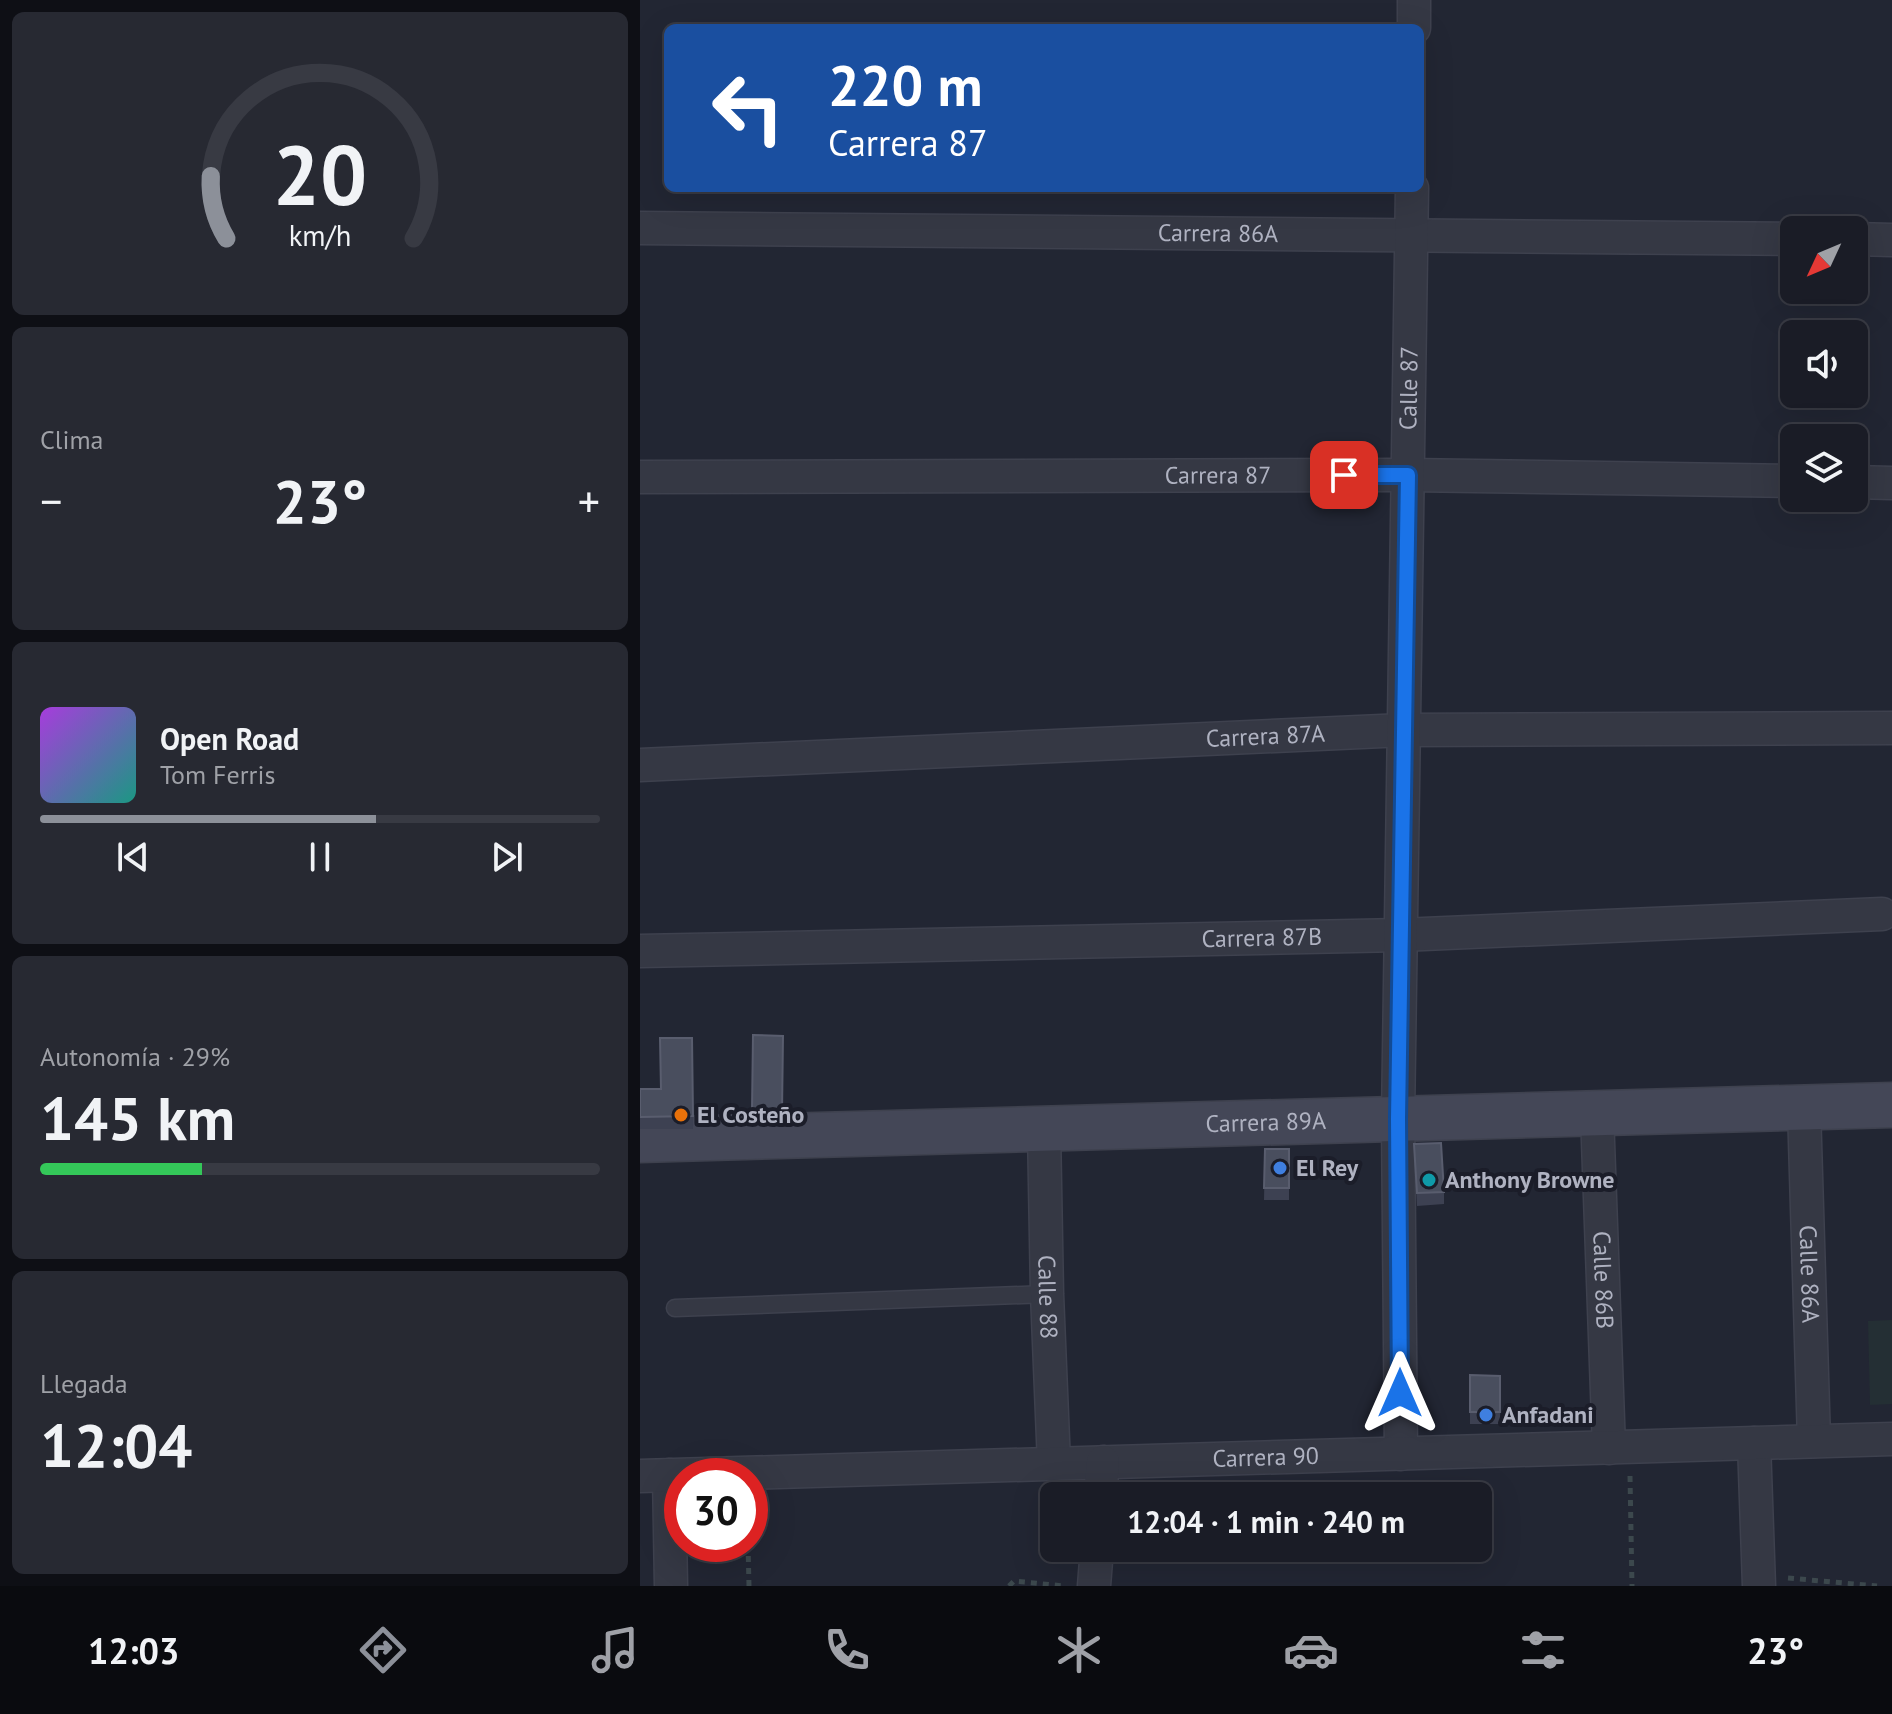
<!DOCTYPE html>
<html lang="es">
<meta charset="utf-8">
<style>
:root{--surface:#1a1c26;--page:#272932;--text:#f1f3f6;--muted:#9fa1a7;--line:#383a43;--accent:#8c9099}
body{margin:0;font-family:"PT Sans",sans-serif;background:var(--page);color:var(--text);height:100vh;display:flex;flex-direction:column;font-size:30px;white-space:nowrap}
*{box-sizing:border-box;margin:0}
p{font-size:26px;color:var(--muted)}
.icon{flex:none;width:44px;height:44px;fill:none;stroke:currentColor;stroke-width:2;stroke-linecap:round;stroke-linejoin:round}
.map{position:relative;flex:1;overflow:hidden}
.details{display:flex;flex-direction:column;gap:12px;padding:12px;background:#0e0f15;width:640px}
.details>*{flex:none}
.top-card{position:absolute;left:24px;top:24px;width:760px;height:168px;border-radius:12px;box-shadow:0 8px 32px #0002,0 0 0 2px var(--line);background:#1a4fa0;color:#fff;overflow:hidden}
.needle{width:52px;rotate:226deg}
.tools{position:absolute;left:1140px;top:216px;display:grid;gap:16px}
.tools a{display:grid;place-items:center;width:88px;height:88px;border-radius:12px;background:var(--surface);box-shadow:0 8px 32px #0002,0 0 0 2px var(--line);font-size:40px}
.speed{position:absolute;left:24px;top:1458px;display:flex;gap:16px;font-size:40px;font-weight:700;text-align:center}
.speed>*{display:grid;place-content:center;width:104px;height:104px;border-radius:50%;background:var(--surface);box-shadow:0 8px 32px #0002,0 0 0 2px var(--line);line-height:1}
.speed .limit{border:12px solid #d22;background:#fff;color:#111}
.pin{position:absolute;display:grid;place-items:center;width:68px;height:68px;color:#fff;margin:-34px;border-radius:16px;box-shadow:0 4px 12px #0006}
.me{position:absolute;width:88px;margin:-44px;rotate:0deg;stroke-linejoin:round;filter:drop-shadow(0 0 6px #0008)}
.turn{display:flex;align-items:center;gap:28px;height:168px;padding:0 32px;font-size:36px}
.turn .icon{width:104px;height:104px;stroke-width:2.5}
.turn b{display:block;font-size:56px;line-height:68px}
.big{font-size:60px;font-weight:600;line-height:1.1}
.details .card{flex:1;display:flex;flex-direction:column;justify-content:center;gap:12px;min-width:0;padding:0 28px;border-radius:12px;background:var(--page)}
.details .dial{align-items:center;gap:0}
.dial svg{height:208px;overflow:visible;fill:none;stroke:var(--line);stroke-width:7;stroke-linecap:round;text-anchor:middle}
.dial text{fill:var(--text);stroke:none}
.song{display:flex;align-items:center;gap:24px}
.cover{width:96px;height:96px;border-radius:12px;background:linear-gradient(135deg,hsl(280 70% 55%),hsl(170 70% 35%))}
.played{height:8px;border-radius:4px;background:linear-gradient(90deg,var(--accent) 60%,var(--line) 60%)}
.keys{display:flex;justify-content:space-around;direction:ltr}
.heat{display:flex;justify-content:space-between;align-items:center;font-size:44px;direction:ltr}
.charge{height:12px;border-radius:6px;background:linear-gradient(90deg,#34c759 29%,var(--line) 0)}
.trip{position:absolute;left:400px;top:1482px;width:452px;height:80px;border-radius:12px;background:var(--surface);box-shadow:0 8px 32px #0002,0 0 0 2px var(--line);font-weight:600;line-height:80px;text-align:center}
.dock{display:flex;height:128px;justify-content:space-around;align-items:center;background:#0a0b0f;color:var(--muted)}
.dock .icon{width:56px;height:56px}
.dock .selected{color:var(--accent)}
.dock b{font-size:36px;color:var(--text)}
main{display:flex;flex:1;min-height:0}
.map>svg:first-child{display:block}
.pitch{fill:#242f34}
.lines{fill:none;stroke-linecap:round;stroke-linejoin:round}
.lane-casing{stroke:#3e414e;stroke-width:19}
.street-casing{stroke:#3e414e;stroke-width:35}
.secondary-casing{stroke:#3e414e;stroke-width:47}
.path{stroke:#3c484d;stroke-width:5;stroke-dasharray:6 6;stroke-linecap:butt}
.lane{stroke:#353844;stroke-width:16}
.street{stroke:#353844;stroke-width:32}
.secondary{stroke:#444757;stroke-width:44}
.wall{fill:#3d4152}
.building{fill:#494e5e;stroke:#595d6e;stroke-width:2}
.route-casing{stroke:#114b97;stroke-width:20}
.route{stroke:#1a73e8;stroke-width:14}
.food-dot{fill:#e8710a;stroke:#1b1d29;stroke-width:3}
.shop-dot{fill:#3f7fe0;stroke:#1b1d29;stroke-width:3}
.culture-dot{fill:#0f9aa8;stroke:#1b1d29;stroke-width:3}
.labels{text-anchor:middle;stroke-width:8;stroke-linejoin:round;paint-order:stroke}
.street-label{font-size:24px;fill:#afb2c1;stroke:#1b1d29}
.poi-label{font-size:24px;font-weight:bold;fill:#afb2c1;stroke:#1b1d29;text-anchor:start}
</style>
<main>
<section class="details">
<div class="card dial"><svg viewBox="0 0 100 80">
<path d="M14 69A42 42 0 1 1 86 69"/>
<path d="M14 69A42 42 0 0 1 8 45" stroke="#8c9099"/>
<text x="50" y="56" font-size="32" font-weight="700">20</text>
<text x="50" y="72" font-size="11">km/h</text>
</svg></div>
<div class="card"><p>Clima</p>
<div class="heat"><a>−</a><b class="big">23°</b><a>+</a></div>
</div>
<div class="card">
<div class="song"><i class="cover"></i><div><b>Open Road</b><p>Tom Ferris</p></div></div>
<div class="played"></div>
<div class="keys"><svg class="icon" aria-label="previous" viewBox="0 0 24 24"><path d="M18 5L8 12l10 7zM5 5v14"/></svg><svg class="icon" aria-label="pause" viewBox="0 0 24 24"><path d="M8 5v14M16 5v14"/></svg><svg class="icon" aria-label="next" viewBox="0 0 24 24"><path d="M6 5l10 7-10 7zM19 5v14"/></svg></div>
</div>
<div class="card"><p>Autonomía · 29%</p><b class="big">145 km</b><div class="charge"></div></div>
<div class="card"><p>Llegada</p><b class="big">12:04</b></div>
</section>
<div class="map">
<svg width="1252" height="1586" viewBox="0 0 1252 1586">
<rect width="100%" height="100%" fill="#222633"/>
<path class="pitch" d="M1252,1320V1404L1230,1405L1228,1321Z"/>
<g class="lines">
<g class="lane-casing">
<path id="lane" d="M35,1308L407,1294"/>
</g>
<g class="street-casing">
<g id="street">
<path d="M774,28V0"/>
<path id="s1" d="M0,228L1154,239"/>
<path d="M1214,239L1252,240"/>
<path id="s2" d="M0,477L768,475L1154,481"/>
<path d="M1214,482L1252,483"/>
<path id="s3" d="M0,765L764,730L1252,728"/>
<path id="s4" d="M0,951L761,935L1242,914"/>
<path id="s5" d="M1164,1108L1174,1441"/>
<path id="s6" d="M957,1114L969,1448"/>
<path id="s7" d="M404,1129L407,1294L414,1464"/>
<path d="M1114,1443L1119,1586"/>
<path id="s8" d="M761,1454L758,1119L772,188"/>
<path d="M29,1475L31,1586"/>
<path id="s9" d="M0,1476L1252,1439"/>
<path d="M460,1496L463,1462"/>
<path d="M454,1586L457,1548"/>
</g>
</g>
<g class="secondary-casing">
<g id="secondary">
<path id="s10" d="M0,1140L1252,1105"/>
</g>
</g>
<path class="path" d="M990,1476L992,1586
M108,1544L109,1586
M1148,1578L1237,1586
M369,1586L374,1581L424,1586"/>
<use href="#lane" class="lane"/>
<use href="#street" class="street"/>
<use href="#secondary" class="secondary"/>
</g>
<path class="wall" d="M113,1035L143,1036L142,1124H112Z
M52,1038L53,1129H0V1089H20Z
M774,1144L804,1192V1204L777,1206Z
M625,1149H649V1200H624Z
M830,1375L860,1376V1424H830Z"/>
<path class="building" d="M113,1035L143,1036L142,1112L112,1111Z
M20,1038H52L53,1116L0,1117V1089H21Z
M801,1143L804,1192L777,1193L774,1144Z
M625,1149H649V1188H624Z
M830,1375L860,1376V1412H830Z"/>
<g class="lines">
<g class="route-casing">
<path id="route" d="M704,475H768L758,1119L760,1393"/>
</g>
<use href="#route" class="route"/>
</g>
<circle class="food-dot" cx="41" cy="1115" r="8"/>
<g class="shop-dot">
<circle cx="640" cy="1168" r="8"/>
<circle cx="846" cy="1415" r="8"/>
</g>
<circle class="culture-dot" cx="789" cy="1180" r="8"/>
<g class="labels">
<g class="street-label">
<text dy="8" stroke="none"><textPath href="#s1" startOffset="578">Carrera 86A</textPath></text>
<text dy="8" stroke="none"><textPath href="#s8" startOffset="1066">Calle 87</textPath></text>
<text dy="8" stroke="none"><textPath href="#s2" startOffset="578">Carrera 87</textPath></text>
<text dy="8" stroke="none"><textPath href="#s3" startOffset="626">Carrera 87A</textPath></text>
<text dy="8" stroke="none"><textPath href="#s4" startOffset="622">Carrera 87B</textPath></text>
<text dy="8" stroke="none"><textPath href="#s10" startOffset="626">Carrera 89A</textPath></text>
<text dy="8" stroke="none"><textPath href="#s5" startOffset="166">Calle 86A</textPath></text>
<text dy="8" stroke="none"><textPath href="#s6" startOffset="166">Calle 86B</textPath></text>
<text dy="8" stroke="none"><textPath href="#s7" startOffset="168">Calle 88</textPath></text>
<text dy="8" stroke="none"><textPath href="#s9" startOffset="626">Carrera 90</textPath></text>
</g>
<g class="poi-label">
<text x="57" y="1123">El Costeño</text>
<text x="656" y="1176">El Rey</text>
<text x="805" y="1188">Anthony Browne</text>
<text x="862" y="1423">Anfadani</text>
</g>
</g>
</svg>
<div class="tools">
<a><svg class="needle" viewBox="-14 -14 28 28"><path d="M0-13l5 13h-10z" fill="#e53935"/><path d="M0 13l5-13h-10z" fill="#9fa1a7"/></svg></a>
<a><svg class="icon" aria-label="sound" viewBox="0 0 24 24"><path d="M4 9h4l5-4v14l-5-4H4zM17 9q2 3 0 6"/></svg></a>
<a><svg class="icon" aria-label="layers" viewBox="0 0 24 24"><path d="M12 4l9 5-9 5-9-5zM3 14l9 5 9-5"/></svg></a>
</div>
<div class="speed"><div class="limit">30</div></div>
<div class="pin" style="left:704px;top:475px;background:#d93025"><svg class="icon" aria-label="arrive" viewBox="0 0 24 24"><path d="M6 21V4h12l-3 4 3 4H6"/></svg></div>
<svg class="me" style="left:760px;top:1393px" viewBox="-20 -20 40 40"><path d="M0-17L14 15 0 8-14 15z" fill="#1a73e8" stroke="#fff" stroke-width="4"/></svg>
<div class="trip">12:04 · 1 min · 240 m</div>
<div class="top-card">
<div class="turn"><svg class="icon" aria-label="left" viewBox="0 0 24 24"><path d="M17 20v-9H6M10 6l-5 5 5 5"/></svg><div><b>220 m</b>Carrera 87</div></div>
</div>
</div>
</main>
<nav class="dock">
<b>12:03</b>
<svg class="icon selected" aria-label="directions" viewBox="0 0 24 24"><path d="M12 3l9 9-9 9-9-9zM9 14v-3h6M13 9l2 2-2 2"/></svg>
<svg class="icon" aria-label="music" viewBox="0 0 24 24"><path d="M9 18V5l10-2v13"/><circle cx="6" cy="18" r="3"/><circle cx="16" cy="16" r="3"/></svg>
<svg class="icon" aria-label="phone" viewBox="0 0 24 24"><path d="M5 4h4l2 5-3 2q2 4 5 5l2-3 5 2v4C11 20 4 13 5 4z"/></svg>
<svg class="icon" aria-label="climate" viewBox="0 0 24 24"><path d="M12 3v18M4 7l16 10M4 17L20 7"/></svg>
<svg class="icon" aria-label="car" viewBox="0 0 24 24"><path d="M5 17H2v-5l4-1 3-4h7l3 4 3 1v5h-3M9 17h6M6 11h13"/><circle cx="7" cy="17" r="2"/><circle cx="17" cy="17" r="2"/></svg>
<svg class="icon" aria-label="filters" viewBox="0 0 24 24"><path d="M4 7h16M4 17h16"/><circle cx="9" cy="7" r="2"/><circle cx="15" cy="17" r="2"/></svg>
<b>23°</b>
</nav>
